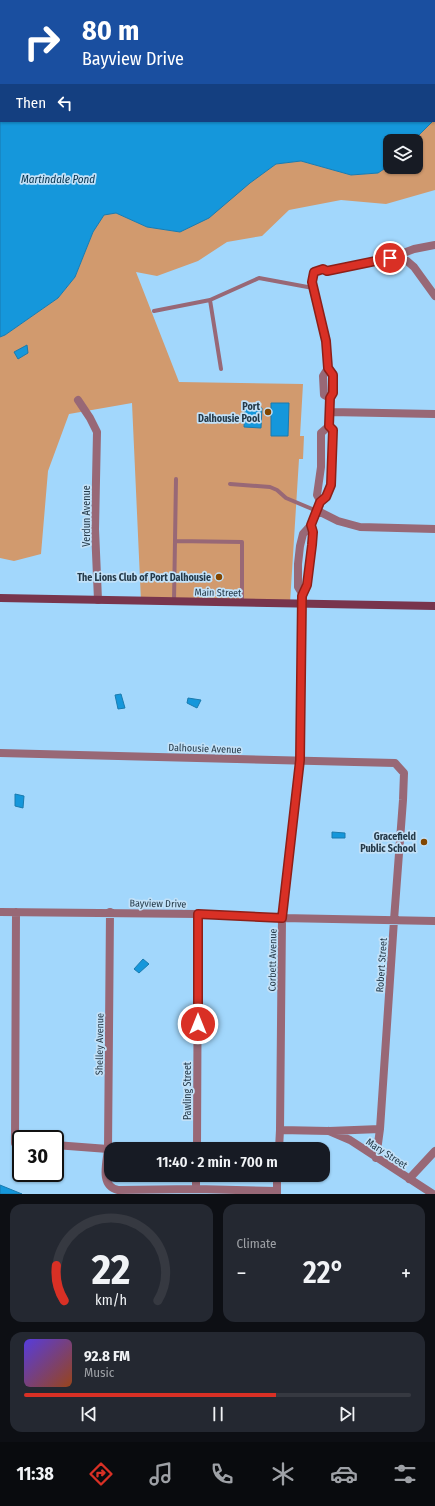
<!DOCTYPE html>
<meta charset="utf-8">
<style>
:root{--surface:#171b24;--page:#242831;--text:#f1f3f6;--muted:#9ea1a6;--line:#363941;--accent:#d93025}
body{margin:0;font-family:"Fira Sans Condensed",sans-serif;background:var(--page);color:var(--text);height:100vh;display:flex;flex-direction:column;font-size:15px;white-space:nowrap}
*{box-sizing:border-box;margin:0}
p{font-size:13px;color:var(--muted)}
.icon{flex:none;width:22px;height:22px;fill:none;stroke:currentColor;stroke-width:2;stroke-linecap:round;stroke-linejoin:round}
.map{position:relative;height:1194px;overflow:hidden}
.side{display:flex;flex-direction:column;gap:10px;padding:10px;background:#0d0f14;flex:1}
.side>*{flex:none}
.guide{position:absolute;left:0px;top:0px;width:435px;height:122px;box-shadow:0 1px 3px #0004;background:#1a4fa0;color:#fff;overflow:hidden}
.fabs{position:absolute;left:383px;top:134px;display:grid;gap:8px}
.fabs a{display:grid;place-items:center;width:40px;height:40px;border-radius:8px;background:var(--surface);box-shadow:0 1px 3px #0004;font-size:20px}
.speed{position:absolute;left:12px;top:1130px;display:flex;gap:8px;font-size:20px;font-weight:700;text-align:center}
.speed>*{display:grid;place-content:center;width:52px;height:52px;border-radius:50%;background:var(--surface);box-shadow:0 1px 3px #0004;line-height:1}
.speed .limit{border:2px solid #111;border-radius:6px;background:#fff;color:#111}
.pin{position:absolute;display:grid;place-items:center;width:34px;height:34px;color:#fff;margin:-17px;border:2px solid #fff;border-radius:50%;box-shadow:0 1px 4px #0007}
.me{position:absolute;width:44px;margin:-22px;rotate:0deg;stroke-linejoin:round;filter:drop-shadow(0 0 3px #0008)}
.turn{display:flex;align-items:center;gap:14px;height:84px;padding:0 16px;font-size:18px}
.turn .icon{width:52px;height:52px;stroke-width:2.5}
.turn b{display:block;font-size:28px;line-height:34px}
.then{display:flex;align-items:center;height:38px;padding:0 16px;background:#0003;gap:8px;font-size:15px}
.big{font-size:30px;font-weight:600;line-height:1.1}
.side .widget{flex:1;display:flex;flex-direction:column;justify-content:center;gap:6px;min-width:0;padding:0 14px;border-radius:12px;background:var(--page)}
.side .dial{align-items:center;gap:0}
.dial svg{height:104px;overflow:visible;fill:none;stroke:var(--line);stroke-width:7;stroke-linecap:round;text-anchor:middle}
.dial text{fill:var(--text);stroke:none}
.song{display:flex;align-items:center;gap:12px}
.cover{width:48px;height:48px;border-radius:6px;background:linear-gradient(135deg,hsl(250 70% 55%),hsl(20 70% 35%))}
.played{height:4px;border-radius:2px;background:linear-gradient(90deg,var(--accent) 65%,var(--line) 65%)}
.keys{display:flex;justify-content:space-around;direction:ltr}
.heat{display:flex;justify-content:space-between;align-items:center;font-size:22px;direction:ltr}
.side .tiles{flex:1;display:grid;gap:10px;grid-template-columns:1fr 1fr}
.widget:last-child{grid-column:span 2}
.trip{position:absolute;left:104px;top:1142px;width:226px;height:40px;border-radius:12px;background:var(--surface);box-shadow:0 1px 3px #0004;font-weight:600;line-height:40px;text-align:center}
.dock{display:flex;height:64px;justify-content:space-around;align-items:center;background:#090b0e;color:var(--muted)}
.dock .icon{width:28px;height:28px}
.dock .current{color:var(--accent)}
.dock b{font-size:18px;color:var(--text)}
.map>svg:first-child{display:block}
.green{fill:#d19a6e}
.water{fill:#1597db;stroke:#1a7baf}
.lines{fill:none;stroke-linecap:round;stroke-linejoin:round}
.service{stroke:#986876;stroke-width:4}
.minor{stroke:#986876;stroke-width:8}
.secondary{stroke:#78354d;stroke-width:8}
.route-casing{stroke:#8d1f18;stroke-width:10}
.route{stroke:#d93025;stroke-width:7}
.poi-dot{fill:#814600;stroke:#c2e1f8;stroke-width:1.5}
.labels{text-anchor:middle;stroke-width:3.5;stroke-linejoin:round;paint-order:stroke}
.poi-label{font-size:10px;font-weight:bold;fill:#243948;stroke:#c2e1f8;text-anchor:end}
.street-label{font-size:10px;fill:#243948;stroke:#c2e1f8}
.water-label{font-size:11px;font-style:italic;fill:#002f4a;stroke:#c2e1f8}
</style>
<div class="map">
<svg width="435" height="1194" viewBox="0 0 435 1194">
<rect width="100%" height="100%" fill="#a2d7fc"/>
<path class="green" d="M137,0H419L424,1H137Z
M0,10H1L0,84Z
M435,119V190L386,204L341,200L289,210L262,236L227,242L198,261L157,276L136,272L179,382L303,384L300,436H304L303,459H299L290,603L141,601L132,403L69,414L48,471L41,554L14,561L0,558V337L5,335L58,298L75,277L93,232L104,214L116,213L147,227L180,232L276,164L301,161L351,175L378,173L390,165V167H416V141H413Z"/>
<path class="water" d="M434,9H435L434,120Z
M0,121H433L413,141H390V165L378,173L351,175L301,161L276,164L250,183L209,218L180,232L147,227L116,213L104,215L93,232L75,277L58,298L5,335L0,337Z
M27,345L28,353L18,359L14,352Z
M271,403H289L288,436H271Z
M245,407L262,408L261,428L244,427Z
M121,694L125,708L118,709L115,695Z
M188,698L201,700L197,708L187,703Z
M15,794L24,796L23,808L15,806Z
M332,832L345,833V838H332Z
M143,959L149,964L139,973L134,969Z
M0,1185L22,1194H0Z"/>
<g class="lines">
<path class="service" d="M22,0V1
M120,0L121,1
M135,0L136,1
M0,42L1,46
M0,97H1
M210,300L221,369
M154,311L210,300L259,278L313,288
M230,484L270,487L277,490L286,498L317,511
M175,541L176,479
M174,601L175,541L242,542V602"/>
<path class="minor" d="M387,1L392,0
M391,258L407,261L414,267L435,296
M328,368L323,376L324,395L330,398
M78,400L90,418L97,432L95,529L98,600
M330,412L435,414
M321,502L317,495L321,467V433L329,426L330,398L333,393V375L328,368L326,341L312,281L314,272L323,269L327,271L390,258L414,249L435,245
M318,511L338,521L360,527L435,529
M303,595L298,587V564L300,546L303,534L311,525L321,502L326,497L331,485L333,430L329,426
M0,753L395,763L404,773L403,800L394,920L380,1129L376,1158
M0,912L198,914L282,918L435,921
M16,912L15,1143H21
M110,912L108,1149C107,1162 99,1186 118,1190L196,1189L276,1191
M280,1130L329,1131L380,1129
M329,1131L350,1140L433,1194
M55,1145L108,1149
M197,1149L198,914
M279,1149L280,1130L282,918L300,761L302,604L303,595L307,585L313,532L311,525
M277,1175V1194
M409,1179L435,1151
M196,1189V1175"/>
<path class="secondary" d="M0,598L435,606"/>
</g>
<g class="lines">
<g class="route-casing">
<path id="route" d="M198,1024V914L282,918L300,760L302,596L307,585L312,545L313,532L311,525L320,502L326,497L331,485L333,430L329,426L330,398L333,393V375L328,368L326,341L312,282L314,272L323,269L327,271L390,258"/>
</g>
<use href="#route" class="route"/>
</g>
<g class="poi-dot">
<circle cx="268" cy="412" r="4"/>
<circle cx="219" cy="577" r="4"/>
<circle cx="424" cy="842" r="4"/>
</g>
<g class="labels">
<g class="poi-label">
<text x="260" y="410">Port<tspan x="260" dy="12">Dalhousie Pool</tspan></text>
<text x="211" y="581">The Lions Club of Port Dalhousie</text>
<text x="416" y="840">Gracefield<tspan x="416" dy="12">Public School</tspan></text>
</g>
<g class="street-label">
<text transform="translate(86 516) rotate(-90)" y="4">Verdun Avenue</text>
<text transform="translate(218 592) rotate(1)" y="4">Main Street</text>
<text transform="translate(205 748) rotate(2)" y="4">Dalhousie Avenue</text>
<text transform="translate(158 903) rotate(1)" y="4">Bayview Drive</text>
<text transform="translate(272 960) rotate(-89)" y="4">Corbett Avenue</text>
<text transform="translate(381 965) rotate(-86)" y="4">Robert Street</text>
<text transform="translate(99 1044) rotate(-89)" y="4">Shelley Avenue</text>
<text transform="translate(187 1091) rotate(-90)" y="4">Pawling Street</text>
<text transform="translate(387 1153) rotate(33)" y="4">Mary Street</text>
</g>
<g class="water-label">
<text x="58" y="183">Martindale Pond</text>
</g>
</g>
</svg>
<div class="fabs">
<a><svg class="icon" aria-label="layers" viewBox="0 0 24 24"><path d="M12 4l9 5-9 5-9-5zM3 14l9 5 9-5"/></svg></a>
</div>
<div class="speed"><div class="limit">30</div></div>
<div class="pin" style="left:390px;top:258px;background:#d93025"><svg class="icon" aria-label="arrive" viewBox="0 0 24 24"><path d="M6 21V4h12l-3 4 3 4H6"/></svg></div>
<svg class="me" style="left:198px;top:1024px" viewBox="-20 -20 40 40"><circle r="17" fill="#d93025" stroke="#fff" stroke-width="3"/><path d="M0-11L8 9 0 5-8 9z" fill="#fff"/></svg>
<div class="trip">11:40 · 2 min · 700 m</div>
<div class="guide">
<div class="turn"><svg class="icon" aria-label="right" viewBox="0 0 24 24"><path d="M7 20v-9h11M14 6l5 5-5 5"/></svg><div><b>80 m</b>Bayview Drive</div></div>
<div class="then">Then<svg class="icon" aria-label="left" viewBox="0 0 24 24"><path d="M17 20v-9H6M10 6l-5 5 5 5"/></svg></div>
</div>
</div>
<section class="side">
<div class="tiles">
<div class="widget dial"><svg viewBox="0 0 100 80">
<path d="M14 69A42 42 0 1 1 86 69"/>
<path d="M14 69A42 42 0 0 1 8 42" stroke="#d93025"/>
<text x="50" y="56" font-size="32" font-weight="700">22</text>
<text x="50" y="72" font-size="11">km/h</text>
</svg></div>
<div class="widget"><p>Climate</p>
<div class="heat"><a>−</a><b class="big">22°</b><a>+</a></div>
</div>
<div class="widget">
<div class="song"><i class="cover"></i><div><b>92.8 FM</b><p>Music</p></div></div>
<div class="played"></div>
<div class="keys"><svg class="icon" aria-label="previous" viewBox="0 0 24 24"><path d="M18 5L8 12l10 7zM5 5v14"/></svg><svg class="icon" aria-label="pause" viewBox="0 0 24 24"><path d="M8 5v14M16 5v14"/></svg><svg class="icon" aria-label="next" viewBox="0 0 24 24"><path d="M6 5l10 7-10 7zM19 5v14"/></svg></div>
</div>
</div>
</section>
<nav class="dock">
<b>11:38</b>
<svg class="icon current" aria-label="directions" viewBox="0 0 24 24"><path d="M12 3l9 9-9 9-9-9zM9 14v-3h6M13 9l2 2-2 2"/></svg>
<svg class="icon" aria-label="music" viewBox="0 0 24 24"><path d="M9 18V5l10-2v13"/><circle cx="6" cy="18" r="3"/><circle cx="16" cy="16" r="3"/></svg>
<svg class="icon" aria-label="phone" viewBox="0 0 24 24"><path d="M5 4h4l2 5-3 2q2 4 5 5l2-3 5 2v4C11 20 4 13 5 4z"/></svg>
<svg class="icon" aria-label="climate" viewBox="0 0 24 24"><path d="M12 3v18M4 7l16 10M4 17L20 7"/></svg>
<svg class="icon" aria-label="car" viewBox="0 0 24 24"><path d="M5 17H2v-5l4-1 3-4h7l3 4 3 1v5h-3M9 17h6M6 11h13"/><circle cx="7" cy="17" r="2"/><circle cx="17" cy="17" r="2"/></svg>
<svg class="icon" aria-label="filters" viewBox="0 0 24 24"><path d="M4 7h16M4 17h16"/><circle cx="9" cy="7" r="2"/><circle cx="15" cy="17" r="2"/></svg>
</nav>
